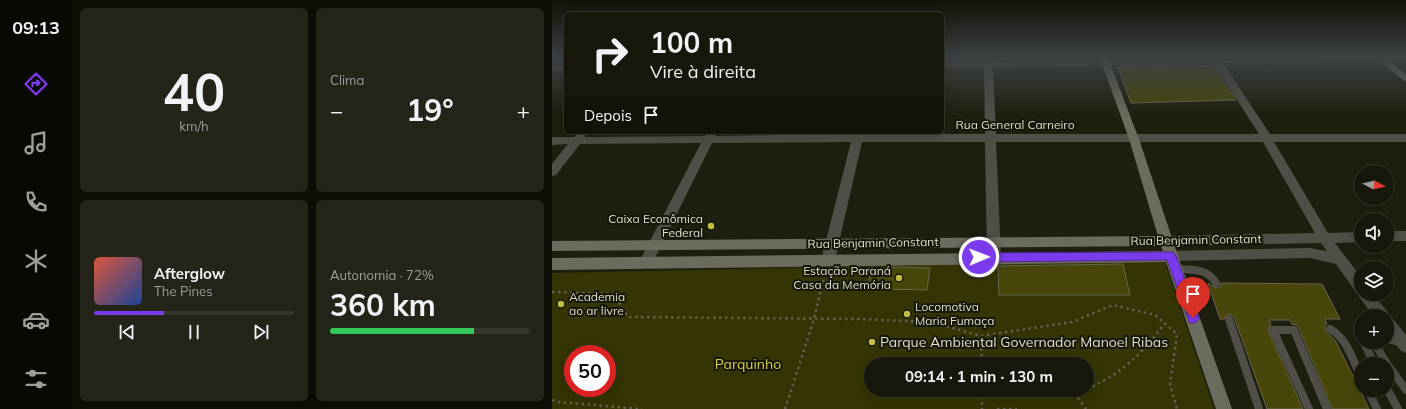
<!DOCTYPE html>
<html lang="pt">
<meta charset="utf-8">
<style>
:root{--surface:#17170b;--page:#242419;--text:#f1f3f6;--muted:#9e9f9d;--line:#36362c;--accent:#7c3aed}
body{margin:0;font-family:Mulish,sans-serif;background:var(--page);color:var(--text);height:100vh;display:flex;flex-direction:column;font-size:15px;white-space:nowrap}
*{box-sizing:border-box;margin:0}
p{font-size:13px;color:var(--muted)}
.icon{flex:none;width:22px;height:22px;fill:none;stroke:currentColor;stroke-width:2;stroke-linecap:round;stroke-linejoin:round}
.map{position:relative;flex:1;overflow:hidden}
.panel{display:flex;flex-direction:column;gap:8px;padding:8px;background:#0d0d06;width:480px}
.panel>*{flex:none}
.hud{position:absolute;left:12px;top:12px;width:380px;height:122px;border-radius:6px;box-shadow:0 4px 16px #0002,0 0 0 1px var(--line);background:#17170b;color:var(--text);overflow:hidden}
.needle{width:26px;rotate:97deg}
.fabs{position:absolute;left:802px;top:165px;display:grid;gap:8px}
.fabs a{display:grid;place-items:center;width:40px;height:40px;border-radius:50%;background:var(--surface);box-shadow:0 4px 16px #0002,0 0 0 1px var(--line);font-size:20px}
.speed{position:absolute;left:12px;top:345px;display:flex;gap:8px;font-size:20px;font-weight:700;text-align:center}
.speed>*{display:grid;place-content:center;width:52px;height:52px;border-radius:50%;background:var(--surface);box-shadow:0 4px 16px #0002,0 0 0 1px var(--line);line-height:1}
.speed .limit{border:6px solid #d22;background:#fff;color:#111}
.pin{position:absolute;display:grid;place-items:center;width:34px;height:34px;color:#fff;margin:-41px -17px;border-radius:50% 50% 50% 0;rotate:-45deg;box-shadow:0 0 4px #0007}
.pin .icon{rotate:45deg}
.me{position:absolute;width:44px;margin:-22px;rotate:89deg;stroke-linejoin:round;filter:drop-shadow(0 0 3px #0008)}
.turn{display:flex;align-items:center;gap:14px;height:84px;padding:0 20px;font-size:18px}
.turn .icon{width:52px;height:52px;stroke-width:2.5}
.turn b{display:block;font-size:28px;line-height:34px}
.then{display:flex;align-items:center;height:38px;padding:0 20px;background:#0003;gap:8px;font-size:15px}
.big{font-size:30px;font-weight:700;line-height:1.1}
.panel .widget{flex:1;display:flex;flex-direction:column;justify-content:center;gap:6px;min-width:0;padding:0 14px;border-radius:6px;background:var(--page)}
.panel .dial{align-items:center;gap:0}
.dial b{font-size:52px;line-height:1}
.song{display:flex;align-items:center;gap:12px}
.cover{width:48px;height:48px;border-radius:6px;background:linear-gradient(135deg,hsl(10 70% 55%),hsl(220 70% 35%))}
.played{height:4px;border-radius:2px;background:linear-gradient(90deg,var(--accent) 35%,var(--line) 35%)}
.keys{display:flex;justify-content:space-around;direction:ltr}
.heat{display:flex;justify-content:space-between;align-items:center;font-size:22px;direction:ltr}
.charge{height:6px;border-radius:3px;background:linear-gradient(90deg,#34c759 72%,var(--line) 0)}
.panel .tiles{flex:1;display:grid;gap:8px;grid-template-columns:repeat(2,1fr)}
.trip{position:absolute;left:312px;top:357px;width:230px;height:40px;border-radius:20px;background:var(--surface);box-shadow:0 4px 16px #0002,0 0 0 1px var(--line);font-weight:700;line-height:40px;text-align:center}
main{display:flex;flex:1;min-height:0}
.menu{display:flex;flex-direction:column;width:72px;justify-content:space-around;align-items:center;background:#090904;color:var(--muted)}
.menu .icon{width:28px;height:28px}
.menu .selected{color:var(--accent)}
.menu b{font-size:18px;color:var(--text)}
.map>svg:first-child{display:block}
.green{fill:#353404;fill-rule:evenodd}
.building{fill:#484609;stroke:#666653}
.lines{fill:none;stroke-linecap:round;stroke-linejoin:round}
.path{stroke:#606052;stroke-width:2.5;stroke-dasharray:2.5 3.5;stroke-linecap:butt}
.lane{stroke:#4f4f47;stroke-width:8}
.street{fill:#4f4f47;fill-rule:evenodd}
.secondary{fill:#6b6b5e;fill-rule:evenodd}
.route{fill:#7c3aed;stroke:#51269a}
.poi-dot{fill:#c1bd40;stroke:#161606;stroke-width:1.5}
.labels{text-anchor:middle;stroke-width:4;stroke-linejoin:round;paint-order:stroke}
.street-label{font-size:12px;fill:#deded3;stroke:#161606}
.poi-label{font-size:12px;fill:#deded3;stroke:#161606;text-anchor:end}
.near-poi-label{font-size:14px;fill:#deded3;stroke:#161606;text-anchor:start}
.near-park-label{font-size:14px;fill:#d4cf3e;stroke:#161606}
</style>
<main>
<nav class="menu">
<b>09:13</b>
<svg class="icon selected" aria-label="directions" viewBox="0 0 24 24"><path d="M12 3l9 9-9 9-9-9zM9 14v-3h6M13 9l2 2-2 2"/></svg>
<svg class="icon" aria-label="music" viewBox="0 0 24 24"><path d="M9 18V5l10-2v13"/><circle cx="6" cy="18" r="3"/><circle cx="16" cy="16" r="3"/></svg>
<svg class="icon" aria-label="phone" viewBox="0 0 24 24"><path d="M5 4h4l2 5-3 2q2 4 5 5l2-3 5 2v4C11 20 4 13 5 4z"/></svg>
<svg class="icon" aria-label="climate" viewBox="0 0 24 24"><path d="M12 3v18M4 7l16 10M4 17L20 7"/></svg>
<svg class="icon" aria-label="car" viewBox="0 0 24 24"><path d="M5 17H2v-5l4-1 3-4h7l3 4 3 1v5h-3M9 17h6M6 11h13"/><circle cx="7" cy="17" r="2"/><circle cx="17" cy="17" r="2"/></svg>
<svg class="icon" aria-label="filters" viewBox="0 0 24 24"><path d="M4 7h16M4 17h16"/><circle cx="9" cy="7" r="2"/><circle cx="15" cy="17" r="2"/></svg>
</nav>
<section class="panel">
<div class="tiles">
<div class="widget dial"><b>40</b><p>km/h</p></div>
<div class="widget"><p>Clima</p>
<div class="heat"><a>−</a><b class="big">19°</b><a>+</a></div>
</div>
<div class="widget">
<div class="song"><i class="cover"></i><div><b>Afterglow</b><p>The Pines</p></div></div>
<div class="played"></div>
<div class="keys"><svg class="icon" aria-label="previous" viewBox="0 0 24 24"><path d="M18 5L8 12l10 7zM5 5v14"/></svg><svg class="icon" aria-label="pause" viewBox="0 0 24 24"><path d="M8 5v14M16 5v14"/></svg><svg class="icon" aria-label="next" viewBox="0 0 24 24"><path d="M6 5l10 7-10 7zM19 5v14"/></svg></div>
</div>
<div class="widget"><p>Autonomia · 72%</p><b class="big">360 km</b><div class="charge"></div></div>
</div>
</section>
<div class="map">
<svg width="854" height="409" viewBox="0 0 854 409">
<rect width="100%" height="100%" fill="#1f1f0f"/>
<path class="green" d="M440,258L613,262L662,409H0V273L279,267ZM21,354H55V388H21ZM319,364H535V390H319Z"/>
<path class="building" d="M661,66L684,100L579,103L566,67Z
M571,264L578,295H447L446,266Z
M340,267L378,268L375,290L327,289L328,287H316L319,268L340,269Z
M656,283L664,288L668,287L669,283L770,284L788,319H773L775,324L773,326V331L783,340L817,409H780L747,328L745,325L740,324L738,320H717L719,325L716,330L751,409H715L682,317L680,315L676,314L672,319H668Z"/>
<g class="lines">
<path class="path" d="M0,292L62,294L76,317L307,319L380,322L429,336L520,322L561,305L603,315L625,334L618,384L625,409
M429,336L430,364
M535,389C568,375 592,352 613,323
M430,390V409
M503,390L522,393L531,390
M522,393L534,409
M0,400L7,402L90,409
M233,409L262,319L273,273
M445,409H465"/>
<path class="lane" d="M624,269C640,270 655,268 664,283
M677,319L707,409
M778,329C795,338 801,361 809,377
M835,339L849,342
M812,342L822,364
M826,342V349L835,364
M835,364L854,390
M835,389L846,409
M816,390L825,409
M757,409L721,330H742L775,409"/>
<path class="street" d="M432,58H440L441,62L659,58H854V61L671,63L718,134H854V142H722L776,233L809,232V242L783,243L809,277V294H821L835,311L837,317L840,318L854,335V353L849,351L835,334V316H821L784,264L758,258L619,261L614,260L612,256L614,252L619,251L758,248L775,251L769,243L614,246L609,245L608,241L609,237L614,236L763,233L711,142H444L449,257L447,261L442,262L437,261L435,257L433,142H310L283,260L281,264L276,266L271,264L269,260L299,142L160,143L99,266L94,268L89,266L87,262L149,143L28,144L4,175L0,176V164L16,144L0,145V137H22L28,133L32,134L33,137L153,136L157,132L163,133L164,136L301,134L302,132H312V134H433L432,67L390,68V62H432ZM662,64L707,134H444L441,67Z
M14,64V70L0,71V65Z
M835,231H854V241H835Z"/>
<path class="secondary" d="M548,58H556L587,139L626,256L680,409H664L614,262L0,270V258L611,251L609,246L0,251V241L606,236L577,139Z
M824,58H833L854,74V81L851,80Z"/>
</g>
<linearGradient id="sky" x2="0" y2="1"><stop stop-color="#111108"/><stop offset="0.5" stop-color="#3c4242"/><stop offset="1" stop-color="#3c4242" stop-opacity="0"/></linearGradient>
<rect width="854" height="115" fill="url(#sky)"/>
<path class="route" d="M619,252L622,253L624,256L647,318L645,322L641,323L637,322L636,318L615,260L427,262L423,260L422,257L423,254L427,253Z"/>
<g class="poi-dot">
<circle cx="159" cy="226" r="4"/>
<circle cx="347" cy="278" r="4"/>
<circle cx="9" cy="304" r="4"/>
<circle cx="355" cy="314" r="4"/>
<circle cx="320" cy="342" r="4"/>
</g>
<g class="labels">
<g class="street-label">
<text x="463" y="129">Rua General Carneiro</text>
<text transform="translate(644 240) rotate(-1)" y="4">Rua Benjamin Constant</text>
<text transform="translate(321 243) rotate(-1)" y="4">Rua Benjamin Constant</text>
</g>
<g class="poi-label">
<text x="151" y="223">Caixa Econômica<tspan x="151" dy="14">Federal</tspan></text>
<text x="339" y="275">Estação Paraná<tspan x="339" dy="14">Casa da Memória</tspan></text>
<text x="17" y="301" text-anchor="start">Academia<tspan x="17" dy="14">ao ar livre</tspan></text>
<text x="363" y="311" text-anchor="start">Locomotiva<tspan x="363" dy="14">Maria Fumaça</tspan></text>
</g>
<g class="near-poi-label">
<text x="328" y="347">Parque Ambiental Governador Manoel Ribas</text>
</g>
<g class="near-park-label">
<text x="196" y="369">Parquinho</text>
</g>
</g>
</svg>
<div class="fabs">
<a><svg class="needle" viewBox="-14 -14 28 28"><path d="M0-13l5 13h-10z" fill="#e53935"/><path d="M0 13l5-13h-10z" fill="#9e9f9d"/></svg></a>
<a><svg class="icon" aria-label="sound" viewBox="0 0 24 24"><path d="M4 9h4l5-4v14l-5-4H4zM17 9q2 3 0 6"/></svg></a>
<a><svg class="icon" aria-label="layers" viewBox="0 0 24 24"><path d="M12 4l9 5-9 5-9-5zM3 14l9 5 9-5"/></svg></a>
<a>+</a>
<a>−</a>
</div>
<div class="speed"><div class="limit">50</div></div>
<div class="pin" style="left:641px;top:318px;background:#d93025"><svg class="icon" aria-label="arrive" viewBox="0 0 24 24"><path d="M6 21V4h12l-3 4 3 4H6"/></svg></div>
<svg class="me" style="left:427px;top:257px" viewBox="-20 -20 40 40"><circle r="17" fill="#7c3aed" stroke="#fff" stroke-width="3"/><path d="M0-11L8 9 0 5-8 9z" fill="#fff"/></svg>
<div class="trip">09:14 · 1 min · 130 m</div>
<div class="hud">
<div class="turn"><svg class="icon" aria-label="right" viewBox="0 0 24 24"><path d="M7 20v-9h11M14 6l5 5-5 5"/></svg><div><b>100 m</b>Vire à direita</div></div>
<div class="then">Depois<svg class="icon" aria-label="arrive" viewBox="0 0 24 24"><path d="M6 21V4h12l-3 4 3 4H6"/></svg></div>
</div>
</div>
</main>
